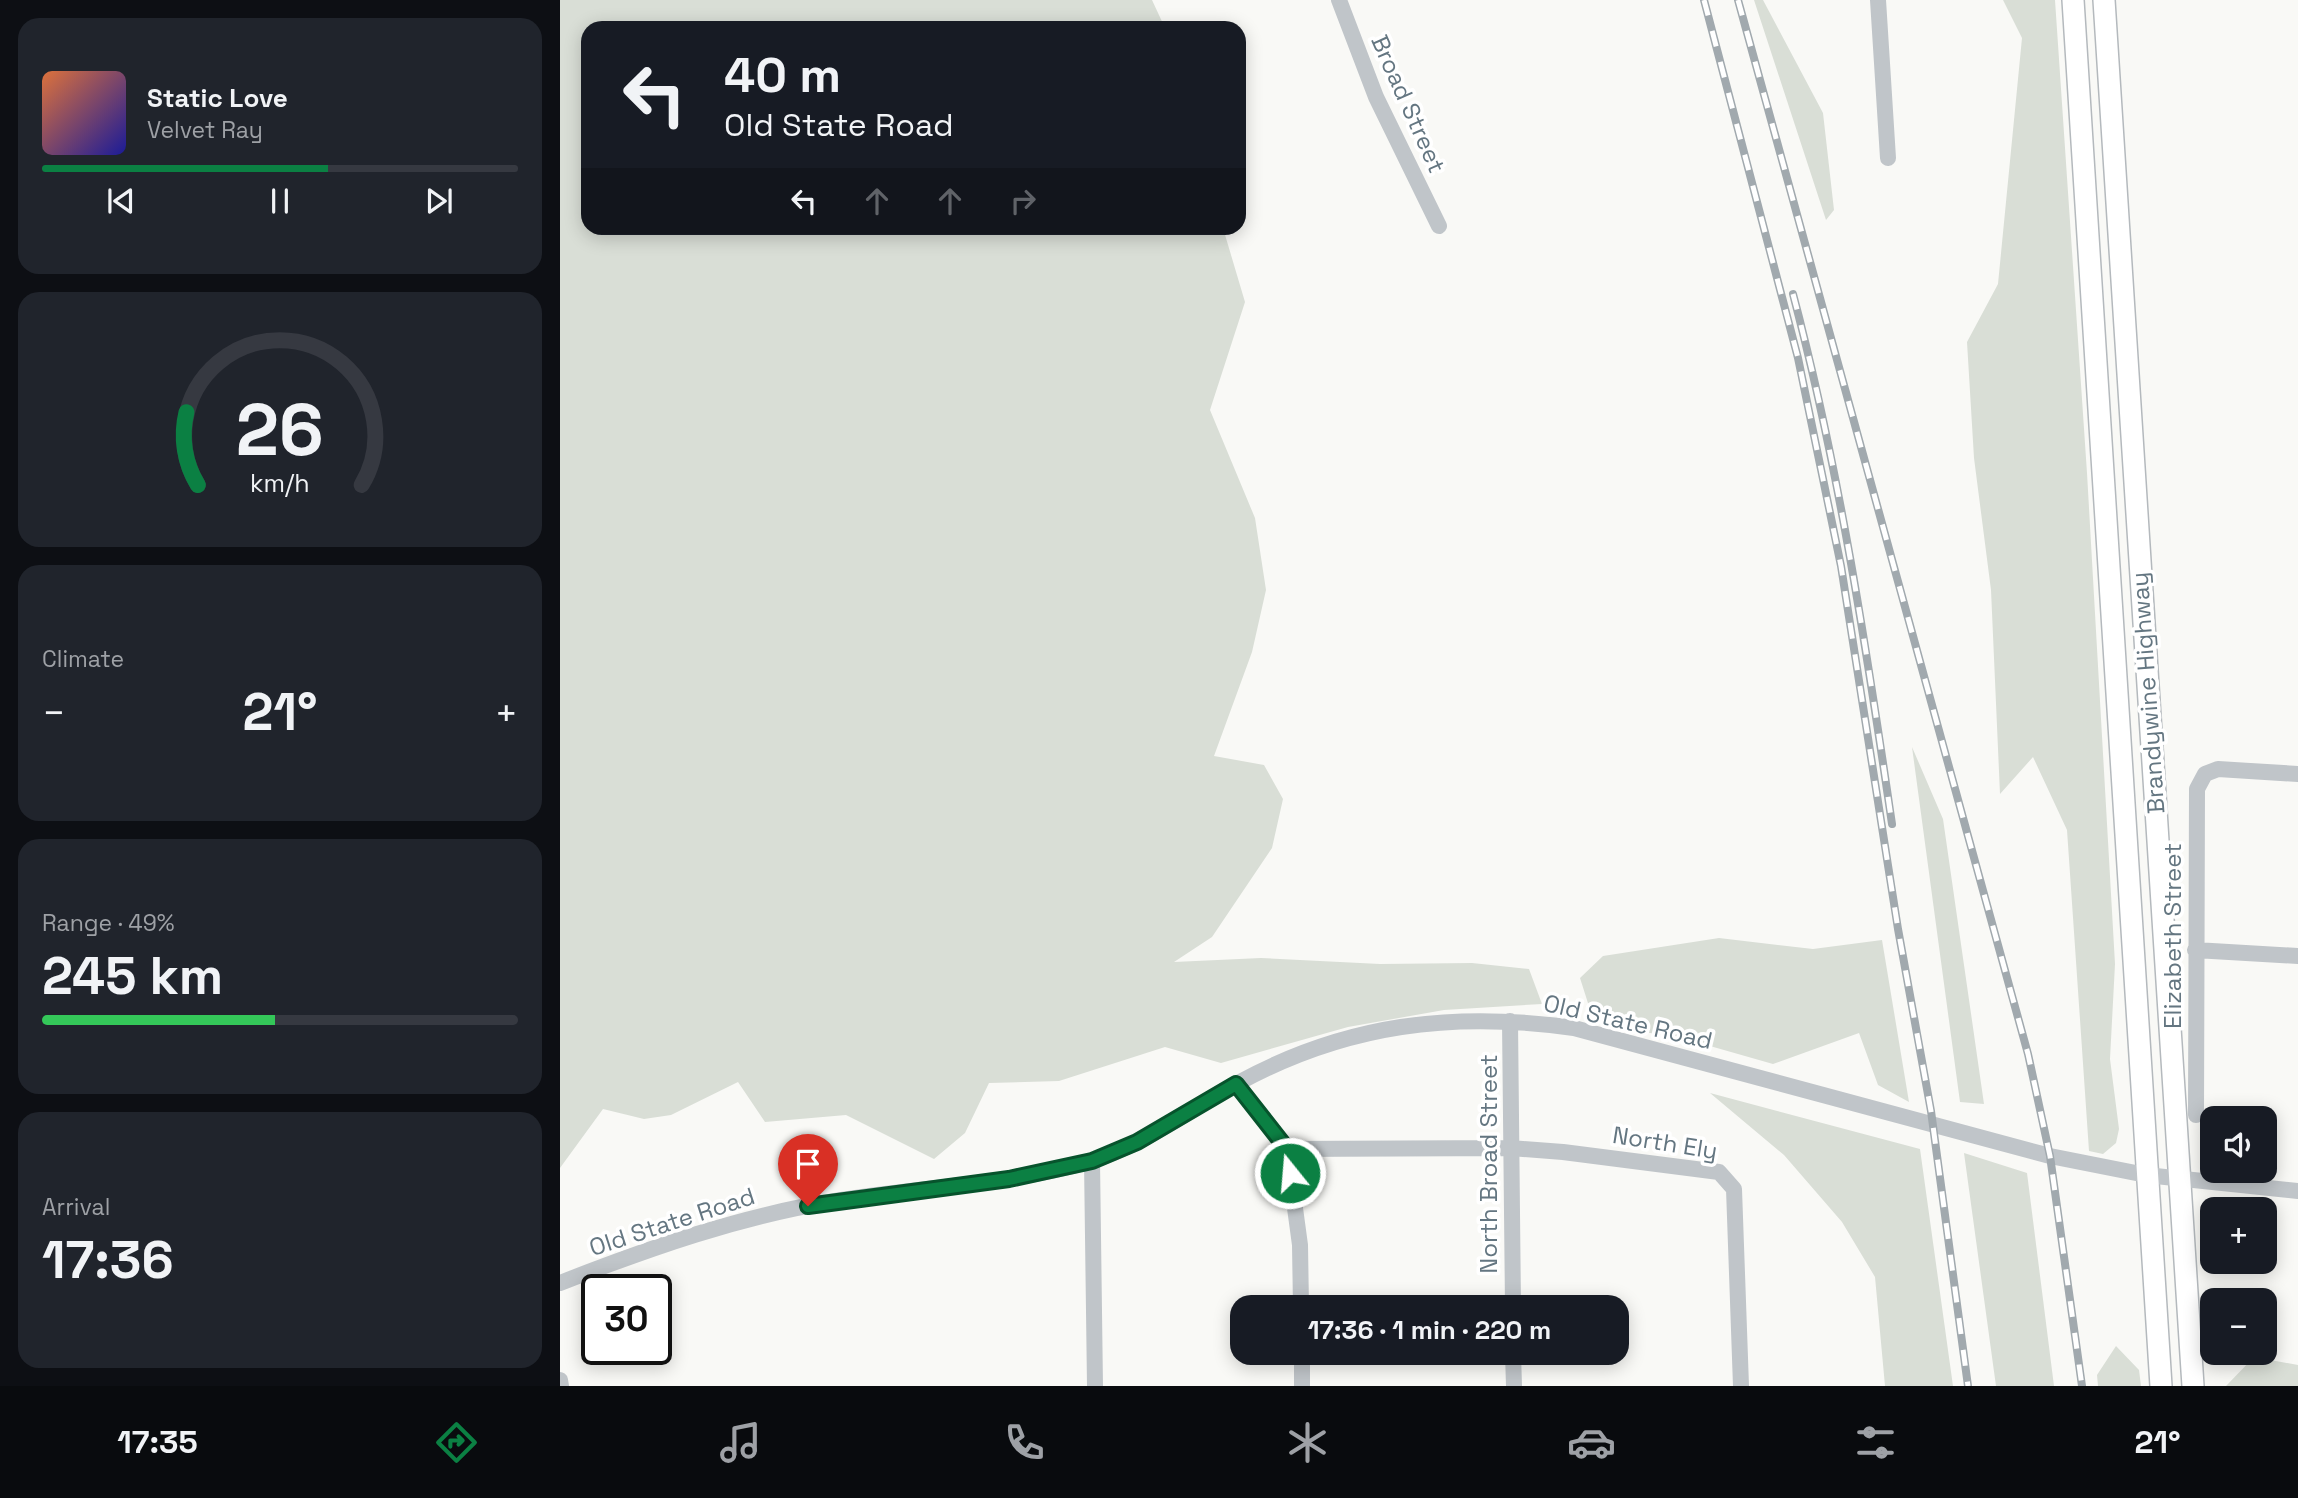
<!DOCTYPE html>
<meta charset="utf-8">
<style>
:root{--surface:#171b24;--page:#20242c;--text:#f1f3f6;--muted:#9ea1a6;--line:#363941;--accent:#0b8043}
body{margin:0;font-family:"Space Grotesk",sans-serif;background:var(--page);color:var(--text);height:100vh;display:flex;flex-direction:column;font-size:26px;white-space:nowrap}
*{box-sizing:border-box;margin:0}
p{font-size:23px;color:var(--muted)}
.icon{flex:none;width:38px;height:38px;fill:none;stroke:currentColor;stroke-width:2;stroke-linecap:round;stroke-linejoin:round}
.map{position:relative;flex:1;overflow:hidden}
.sheet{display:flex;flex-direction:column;gap:18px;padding:18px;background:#0d0f14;width:560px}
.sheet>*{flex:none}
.guide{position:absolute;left:21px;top:21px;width:665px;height:214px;border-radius:21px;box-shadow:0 4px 18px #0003;background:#171b24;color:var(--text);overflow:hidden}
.tools{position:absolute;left:1640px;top:1106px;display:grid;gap:14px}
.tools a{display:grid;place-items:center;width:77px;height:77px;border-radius:14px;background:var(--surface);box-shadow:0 4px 18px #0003;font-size:35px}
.speed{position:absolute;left:21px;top:1274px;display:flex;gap:14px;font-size:35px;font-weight:700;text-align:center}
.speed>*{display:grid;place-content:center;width:91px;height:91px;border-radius:50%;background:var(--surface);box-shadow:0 4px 18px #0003;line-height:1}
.speed .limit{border:4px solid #111;border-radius:10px;background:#fff;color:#111}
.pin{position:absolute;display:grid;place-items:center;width:60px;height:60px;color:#fff;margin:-72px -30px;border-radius:50% 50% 50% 0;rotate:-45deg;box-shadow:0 0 7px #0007}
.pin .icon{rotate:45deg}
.me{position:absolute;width:77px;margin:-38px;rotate:343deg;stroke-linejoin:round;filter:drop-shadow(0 0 5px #0008)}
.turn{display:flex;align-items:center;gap:24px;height:147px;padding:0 28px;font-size:32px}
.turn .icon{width:91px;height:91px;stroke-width:2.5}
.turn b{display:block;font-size:49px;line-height:60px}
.lanes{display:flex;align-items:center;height:66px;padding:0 28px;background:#0003;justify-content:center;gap:35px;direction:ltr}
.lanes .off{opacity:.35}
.big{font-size:52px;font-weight:700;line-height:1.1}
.sheet .tile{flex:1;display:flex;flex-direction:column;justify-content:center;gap:10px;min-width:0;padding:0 24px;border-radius:21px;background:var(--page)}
.sheet .dial{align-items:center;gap:0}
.dial svg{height:182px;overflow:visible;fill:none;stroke:var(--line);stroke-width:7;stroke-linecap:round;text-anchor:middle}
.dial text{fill:var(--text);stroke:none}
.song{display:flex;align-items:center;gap:21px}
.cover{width:84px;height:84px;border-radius:10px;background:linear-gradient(135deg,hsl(20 70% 55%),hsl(240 70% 35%))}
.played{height:7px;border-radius:4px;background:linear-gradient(90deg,var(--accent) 60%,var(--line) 60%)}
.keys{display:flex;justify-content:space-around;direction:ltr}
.heat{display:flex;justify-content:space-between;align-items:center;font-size:38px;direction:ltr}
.charge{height:10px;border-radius:5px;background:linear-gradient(90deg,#34c759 49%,var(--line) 0)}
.trip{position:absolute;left:670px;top:1295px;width:399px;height:70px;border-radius:21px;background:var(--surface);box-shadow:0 4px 18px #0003;font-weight:700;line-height:70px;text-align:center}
.menu{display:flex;height:112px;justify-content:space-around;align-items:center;background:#090b0e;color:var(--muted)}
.menu .icon{width:49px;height:49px}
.menu .current{color:var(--accent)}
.menu b{font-size:32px;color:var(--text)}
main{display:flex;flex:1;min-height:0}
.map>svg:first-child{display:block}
.green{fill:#d9ded6}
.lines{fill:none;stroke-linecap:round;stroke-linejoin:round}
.major-casing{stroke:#b4b9bd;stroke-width:24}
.minor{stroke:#c0c5c9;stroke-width:16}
.major{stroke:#fff;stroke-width:21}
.rail-casing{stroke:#a1a9ae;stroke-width:8}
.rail{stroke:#fff;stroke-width:5;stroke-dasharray:16;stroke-linecap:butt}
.route-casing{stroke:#07532c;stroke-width:18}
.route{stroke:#0b8043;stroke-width:12}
.labels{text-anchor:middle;stroke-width:7;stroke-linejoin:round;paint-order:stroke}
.street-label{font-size:24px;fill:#647681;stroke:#fff}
</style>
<main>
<section class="sheet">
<div class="tile">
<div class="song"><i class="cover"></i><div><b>Static Love</b><p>Velvet Ray</p></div></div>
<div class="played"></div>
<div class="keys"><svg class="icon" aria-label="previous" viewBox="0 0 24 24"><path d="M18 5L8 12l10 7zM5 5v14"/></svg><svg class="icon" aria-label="pause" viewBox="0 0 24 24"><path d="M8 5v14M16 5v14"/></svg><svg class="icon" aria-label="next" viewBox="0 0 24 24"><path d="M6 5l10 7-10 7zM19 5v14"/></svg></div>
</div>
<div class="tile dial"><svg viewBox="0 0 100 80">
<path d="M14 69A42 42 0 1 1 86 69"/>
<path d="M14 69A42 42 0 0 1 9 37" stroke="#0b8043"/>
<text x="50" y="56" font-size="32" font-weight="700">26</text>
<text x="50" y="72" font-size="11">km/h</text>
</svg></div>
<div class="tile"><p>Climate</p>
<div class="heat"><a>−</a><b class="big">21°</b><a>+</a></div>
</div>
<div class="tile"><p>Range · 49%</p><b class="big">245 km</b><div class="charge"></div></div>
<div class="tile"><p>Arrival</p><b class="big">17:36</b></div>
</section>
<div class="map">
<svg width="1738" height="1386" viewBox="0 0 1738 1386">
<rect width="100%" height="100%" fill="#f9f9f6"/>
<path class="green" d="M0,0H592L605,28H28V228H663L685,302L650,410L695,518L706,590L692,652L654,756L704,765L723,799L712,848L652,937L614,962L701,958L820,964L912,963L969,969L982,1004L884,1010L788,1027L661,1063L605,1047L499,1081L429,1083L405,1133L374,1159L286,1115L205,1122L178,1082L111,1115L84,1119L43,1109L0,1168Z
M1194,0H1203L1263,113L1274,210L1266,220Z
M1443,0H1495L1527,473L1555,964L1550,1059L1559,1129L1556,1143L1543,1154L1529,1151L1507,830L1473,757L1440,794L1431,590L1414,458L1407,342L1438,284L1462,38Z
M1352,747L1383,819L1424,1104L1400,1102Z
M1159,938L1253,949L1322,940L1349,1102L1318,1085L1299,1033L1213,1064L1136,1042L1034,1022L1020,978L1043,956Z
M1150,1093L1360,1149L1393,1386H1325L1315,1277L1282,1222L1224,1155Z
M1404,1153L1467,1173L1494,1386H1436Z
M1556,1346L1579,1370L1581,1386H1538L1537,1375Z
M1694,1357L1738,1365V1386H1666Z"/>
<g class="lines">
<g class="major-casing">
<path id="major" d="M1513,0L1601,1386
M1544,0L1633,1386"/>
</g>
<path class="minor" d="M779,0L816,97L879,226
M1318,0L1328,158
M1635,950L1738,956
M950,1021L953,1307
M676,1084L727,1149L740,1245L741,1307
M1636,1115L1637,789L1645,774L1658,769L1738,774
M727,1149L951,1148L1003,1152L1159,1172L1174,1189L1181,1386
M532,1161L535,1386
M0,1283C90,1248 180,1216 275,1201C359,1187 445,1185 528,1162C583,1146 629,1110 678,1083C786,1024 893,1011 1014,1028L1490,1156L1586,1175L1738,1191
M742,1353V1386
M953,1353L954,1386
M0,1380L1,1386"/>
<use href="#major" class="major"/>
<g class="rail-casing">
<path id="rail" d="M1144,0L1238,358L1281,566L1338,929L1371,1111L1408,1386
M1178,0L1468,1054L1490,1156L1522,1386
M1233,294C1279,468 1306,646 1332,824"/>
</g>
<use href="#rail" class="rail"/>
</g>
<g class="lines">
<g class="route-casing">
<path id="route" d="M248,1206L449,1179L532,1161L577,1142L676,1084L727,1149L730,1173"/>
</g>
<use href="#route" class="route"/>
</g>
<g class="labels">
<g class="street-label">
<text transform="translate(848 104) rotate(66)" y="8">Broad Street</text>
<text transform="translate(1588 693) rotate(-94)" y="8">Brandywine Highway</text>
<text transform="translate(1613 936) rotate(-90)" y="8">Elizabeth Street</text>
<text transform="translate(1068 1022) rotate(13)" y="8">Old State Road</text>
<text transform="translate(1105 1143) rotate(9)" y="8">North Ely</text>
<text transform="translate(929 1164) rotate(-90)" y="8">North Broad Street</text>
<text transform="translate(112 1222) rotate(-18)" y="8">Old State Road</text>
</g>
</g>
</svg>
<div class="tools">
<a><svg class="icon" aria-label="sound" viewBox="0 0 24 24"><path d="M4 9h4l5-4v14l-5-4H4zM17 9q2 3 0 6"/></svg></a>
<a>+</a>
<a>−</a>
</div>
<div class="speed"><div class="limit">30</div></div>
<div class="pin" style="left:248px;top:1206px;background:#d93025"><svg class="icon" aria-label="arrive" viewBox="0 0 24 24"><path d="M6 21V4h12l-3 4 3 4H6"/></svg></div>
<svg class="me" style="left:730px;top:1173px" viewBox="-20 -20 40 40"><circle r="17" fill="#0b8043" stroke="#fff" stroke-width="3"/><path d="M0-11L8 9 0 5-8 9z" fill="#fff"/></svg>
<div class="trip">17:36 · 1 min · 220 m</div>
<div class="guide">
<div class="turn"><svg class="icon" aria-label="left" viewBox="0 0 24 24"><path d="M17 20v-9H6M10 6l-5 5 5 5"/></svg><div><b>40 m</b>Old State Road</div></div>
<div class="lanes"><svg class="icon" aria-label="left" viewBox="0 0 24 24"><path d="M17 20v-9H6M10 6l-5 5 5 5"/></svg><svg class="icon off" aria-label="ahead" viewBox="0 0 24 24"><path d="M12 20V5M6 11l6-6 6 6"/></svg><svg class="icon off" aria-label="ahead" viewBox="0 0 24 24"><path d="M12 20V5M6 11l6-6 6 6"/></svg><svg class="icon off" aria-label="right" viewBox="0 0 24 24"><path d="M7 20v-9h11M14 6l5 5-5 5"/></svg></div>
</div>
</div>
</main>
<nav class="menu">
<b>17:35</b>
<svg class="icon current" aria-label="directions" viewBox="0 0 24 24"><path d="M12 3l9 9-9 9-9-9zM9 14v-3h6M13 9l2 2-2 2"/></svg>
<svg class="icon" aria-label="music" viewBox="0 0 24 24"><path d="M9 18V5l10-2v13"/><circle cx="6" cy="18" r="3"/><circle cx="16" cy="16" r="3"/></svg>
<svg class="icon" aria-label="phone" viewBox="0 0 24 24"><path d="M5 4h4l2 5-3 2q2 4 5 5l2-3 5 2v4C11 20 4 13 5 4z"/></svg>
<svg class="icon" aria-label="climate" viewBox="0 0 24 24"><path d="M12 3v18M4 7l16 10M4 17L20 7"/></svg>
<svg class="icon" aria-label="car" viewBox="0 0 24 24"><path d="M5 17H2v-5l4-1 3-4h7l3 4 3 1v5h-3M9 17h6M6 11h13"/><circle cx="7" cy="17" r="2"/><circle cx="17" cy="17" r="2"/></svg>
<svg class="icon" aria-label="filters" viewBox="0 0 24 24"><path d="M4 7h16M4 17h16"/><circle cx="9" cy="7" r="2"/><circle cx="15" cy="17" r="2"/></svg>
<b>21°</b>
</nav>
